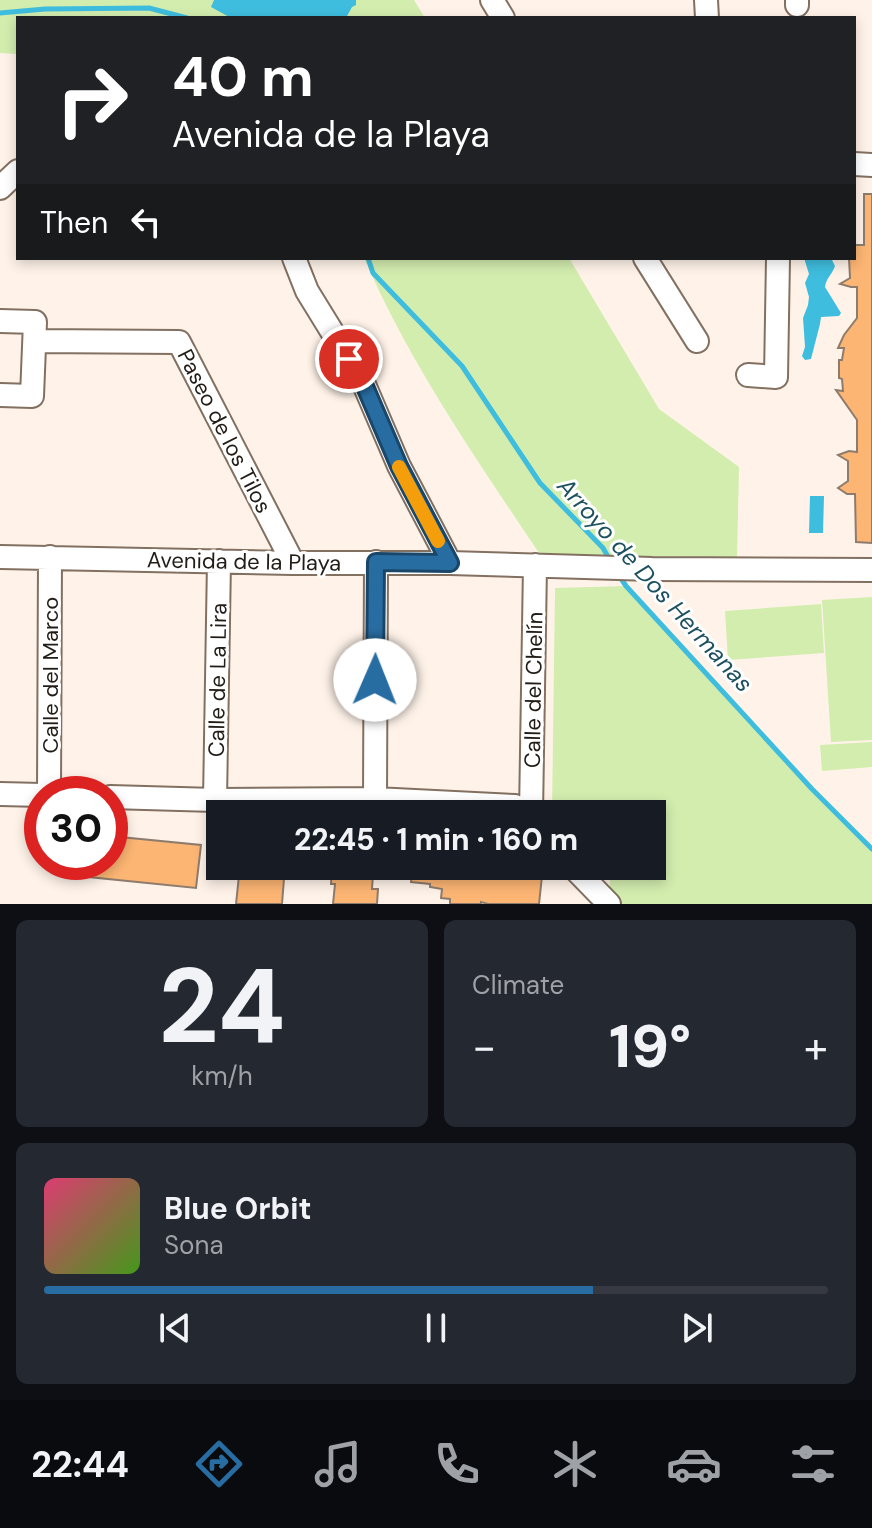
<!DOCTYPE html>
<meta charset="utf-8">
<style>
:root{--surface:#171b24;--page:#242831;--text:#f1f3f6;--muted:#9ea1a6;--line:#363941;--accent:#286da2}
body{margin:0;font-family:"DM Sans",sans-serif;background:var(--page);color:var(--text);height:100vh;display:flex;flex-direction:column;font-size:30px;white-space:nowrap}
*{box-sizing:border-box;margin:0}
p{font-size:26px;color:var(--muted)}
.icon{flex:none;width:44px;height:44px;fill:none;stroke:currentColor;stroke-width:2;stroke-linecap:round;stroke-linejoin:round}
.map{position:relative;height:904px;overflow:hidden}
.side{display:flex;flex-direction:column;gap:16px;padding:16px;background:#0d0f14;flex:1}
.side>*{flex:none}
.banner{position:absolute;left:16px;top:16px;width:840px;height:244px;border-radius:0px;box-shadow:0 4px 12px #0003;background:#202124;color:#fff;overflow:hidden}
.speed{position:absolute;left:24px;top:776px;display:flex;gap:16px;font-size:40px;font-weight:700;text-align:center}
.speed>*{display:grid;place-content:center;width:104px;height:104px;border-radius:50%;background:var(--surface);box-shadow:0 4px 12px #0003;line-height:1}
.speed .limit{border:12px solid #d22;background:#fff;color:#111}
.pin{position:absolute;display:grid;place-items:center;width:68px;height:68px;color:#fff;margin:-34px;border:4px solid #fff;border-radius:50%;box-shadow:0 2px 8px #0007}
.me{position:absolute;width:88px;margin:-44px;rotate:1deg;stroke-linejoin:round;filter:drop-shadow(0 0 6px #0008)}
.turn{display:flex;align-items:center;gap:28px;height:168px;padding:0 24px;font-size:36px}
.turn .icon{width:104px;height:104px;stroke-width:2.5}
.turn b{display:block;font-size:56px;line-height:68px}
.then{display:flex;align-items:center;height:76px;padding:0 24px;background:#0003;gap:16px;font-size:30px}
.big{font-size:60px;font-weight:800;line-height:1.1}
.side .tile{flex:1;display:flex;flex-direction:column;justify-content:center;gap:12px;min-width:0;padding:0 28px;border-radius:12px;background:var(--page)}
.side .dial{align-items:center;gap:0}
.dial b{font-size:104px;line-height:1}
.song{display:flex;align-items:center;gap:24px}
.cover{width:96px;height:96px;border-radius:12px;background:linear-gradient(135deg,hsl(340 70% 55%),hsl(100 70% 35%))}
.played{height:8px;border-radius:4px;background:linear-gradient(90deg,var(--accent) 70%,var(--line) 70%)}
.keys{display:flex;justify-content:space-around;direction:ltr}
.heat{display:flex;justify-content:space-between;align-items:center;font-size:44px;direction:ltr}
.side .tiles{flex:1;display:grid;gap:16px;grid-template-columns:1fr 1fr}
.tile:last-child{grid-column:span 2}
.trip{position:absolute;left:206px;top:800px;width:460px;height:80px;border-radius:0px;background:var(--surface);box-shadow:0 4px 12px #0003;font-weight:800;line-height:80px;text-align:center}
.tab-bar{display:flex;height:128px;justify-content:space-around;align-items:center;background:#090b0e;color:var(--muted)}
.tab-bar .icon{width:56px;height:56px}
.tab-bar .current{color:var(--accent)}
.tab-bar b{font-size:36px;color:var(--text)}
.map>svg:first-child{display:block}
.green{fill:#d3edaf}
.water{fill:#3fbdde}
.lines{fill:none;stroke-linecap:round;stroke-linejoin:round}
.stream{stroke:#3fbdde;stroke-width:5}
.building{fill:#fcb573;stroke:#8d7c6d;stroke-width:2}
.minor-casing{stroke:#827061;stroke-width:26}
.minor{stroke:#fff;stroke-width:22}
.route-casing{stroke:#1a4769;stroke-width:20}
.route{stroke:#286da2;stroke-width:14}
.slow{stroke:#f59e0b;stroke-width:14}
.labels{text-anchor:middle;stroke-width:6;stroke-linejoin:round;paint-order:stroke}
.street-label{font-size:22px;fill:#221c16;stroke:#fff}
.water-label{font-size:24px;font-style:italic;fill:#1d515f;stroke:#fff}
</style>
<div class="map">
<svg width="872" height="904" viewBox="0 0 872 904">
<rect width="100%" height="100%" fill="#fff3e9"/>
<path class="green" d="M0,0H414L425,18H18V54L0,53Z
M364,258H569L659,409L739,467L737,557L541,556C477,460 410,364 364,258Z
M626,586L812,789L872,849V904H609L610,879L599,866H652V814H555L552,811L555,588Z
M872,597V740L831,742L822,600Z
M821,604L824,653L728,660L725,611Z
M872,742V767L822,771L820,745Z"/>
<path class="water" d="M214,0H356V5L352,7L346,18H283L281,16L277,18H231L211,7Z
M804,258H831L835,266C832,275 826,278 825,287L841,313L839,316L821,317L820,324L811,359L805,360L802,356L805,347L803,318L808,305L809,297L805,283L809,274Z
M810,496H824L823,533H809Z"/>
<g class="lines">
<path class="stream" d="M0,13L45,9L149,8L187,18
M368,258L373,273L462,366L540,483L603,548L611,562
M618,574L626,586L812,789L872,849"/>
</g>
<path class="building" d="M864,194H872V543L856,542L855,494H847L838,488L848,481V461L838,455L849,451L857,452V420L836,390L843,391L842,379L839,378V360H842L844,348H838L844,335L857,318V287H851L840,284L850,278L849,258H854V245H864Z
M110,836L201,845L196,888L59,874L60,862H110Z
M240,866H285L282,904H236Z
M332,866H371L370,874H373L372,889H378L377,904H333L335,884H331Z
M401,866H495L494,871L542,876L539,904H488L481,902V904H450V899L441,898L442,889L430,887V884L411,882L412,874L401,873Z"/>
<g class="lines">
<g class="minor-casing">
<path id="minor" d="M492,0L503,18
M706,0L707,18
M797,5V0
M854,164L872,165
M0,188L18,171
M294,258L307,291L363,382L399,466L450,563
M645,258L697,341
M0,321L35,322L32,396L0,395
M35,341L179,342L293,563
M748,375L776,377L778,258
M0,557L293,563H450L652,569L872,570
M0,794L42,795
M49,794L50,557
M110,797L215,800L375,799L515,806L528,814
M375,799L376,562
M215,800L219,561
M531,814L535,565
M572,866L609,904"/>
</g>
<use href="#minor" class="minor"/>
</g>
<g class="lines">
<g class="route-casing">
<path id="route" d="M349,359L363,382L399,466L450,563L376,562L375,680"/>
</g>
<use href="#route" class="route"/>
<path class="slow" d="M399,467L438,541"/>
</g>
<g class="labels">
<g class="street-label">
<text transform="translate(225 431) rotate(63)" y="8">Paseo de los Tilos</text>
<text transform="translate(244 561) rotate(1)" y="8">Avenida de la Playa</text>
<text transform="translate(50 675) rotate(-90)" y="8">Calle del Marco</text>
<text transform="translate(217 680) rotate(-89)" y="8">Calle de La Lira</text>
<text transform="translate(533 690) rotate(-89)" y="8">Calle del Chelín</text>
</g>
<g class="water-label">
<text transform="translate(655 585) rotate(48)" y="8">Arroyo de Dos Hermanas</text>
</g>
</g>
</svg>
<div class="speed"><div class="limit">30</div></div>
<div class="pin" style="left:349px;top:359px;background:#d93025"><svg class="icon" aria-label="arrive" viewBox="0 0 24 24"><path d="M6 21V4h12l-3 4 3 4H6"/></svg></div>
<svg class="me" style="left:375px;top:680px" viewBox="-20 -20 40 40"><circle r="19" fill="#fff"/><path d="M0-13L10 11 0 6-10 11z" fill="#286da2"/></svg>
<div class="trip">22:45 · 1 min · 160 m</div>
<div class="banner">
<div class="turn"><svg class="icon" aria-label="right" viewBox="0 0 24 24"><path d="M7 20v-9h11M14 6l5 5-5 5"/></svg><div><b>40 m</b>Avenida de la Playa</div></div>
<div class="then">Then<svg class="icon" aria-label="left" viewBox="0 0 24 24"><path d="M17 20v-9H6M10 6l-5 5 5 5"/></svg></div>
</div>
</div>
<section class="side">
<div class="tiles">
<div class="tile dial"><b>24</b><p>km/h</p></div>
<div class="tile"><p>Climate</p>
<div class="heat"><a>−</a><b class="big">19°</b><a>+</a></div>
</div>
<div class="tile">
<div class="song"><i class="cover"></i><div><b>Blue Orbit</b><p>Sona</p></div></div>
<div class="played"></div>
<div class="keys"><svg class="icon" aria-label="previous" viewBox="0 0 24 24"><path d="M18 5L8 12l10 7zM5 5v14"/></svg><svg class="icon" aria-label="pause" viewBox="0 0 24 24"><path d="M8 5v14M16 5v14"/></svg><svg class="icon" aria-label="next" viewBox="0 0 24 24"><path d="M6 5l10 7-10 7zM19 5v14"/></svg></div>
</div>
</div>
</section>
<nav class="tab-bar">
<b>22:44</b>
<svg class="icon current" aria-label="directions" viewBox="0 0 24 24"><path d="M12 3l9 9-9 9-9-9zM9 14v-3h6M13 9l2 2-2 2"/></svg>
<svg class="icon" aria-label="music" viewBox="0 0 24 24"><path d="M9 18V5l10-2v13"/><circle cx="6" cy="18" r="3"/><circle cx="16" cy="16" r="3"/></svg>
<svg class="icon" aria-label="phone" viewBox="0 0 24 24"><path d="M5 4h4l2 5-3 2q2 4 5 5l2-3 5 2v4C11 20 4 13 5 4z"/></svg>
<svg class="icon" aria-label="climate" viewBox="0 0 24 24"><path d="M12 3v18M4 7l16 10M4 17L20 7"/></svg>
<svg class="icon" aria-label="car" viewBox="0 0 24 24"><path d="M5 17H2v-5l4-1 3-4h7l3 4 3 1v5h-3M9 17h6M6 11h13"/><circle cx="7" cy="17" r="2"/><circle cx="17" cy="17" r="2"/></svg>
<svg class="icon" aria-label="filters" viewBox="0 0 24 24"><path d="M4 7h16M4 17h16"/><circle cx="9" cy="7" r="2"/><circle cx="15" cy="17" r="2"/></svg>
</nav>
